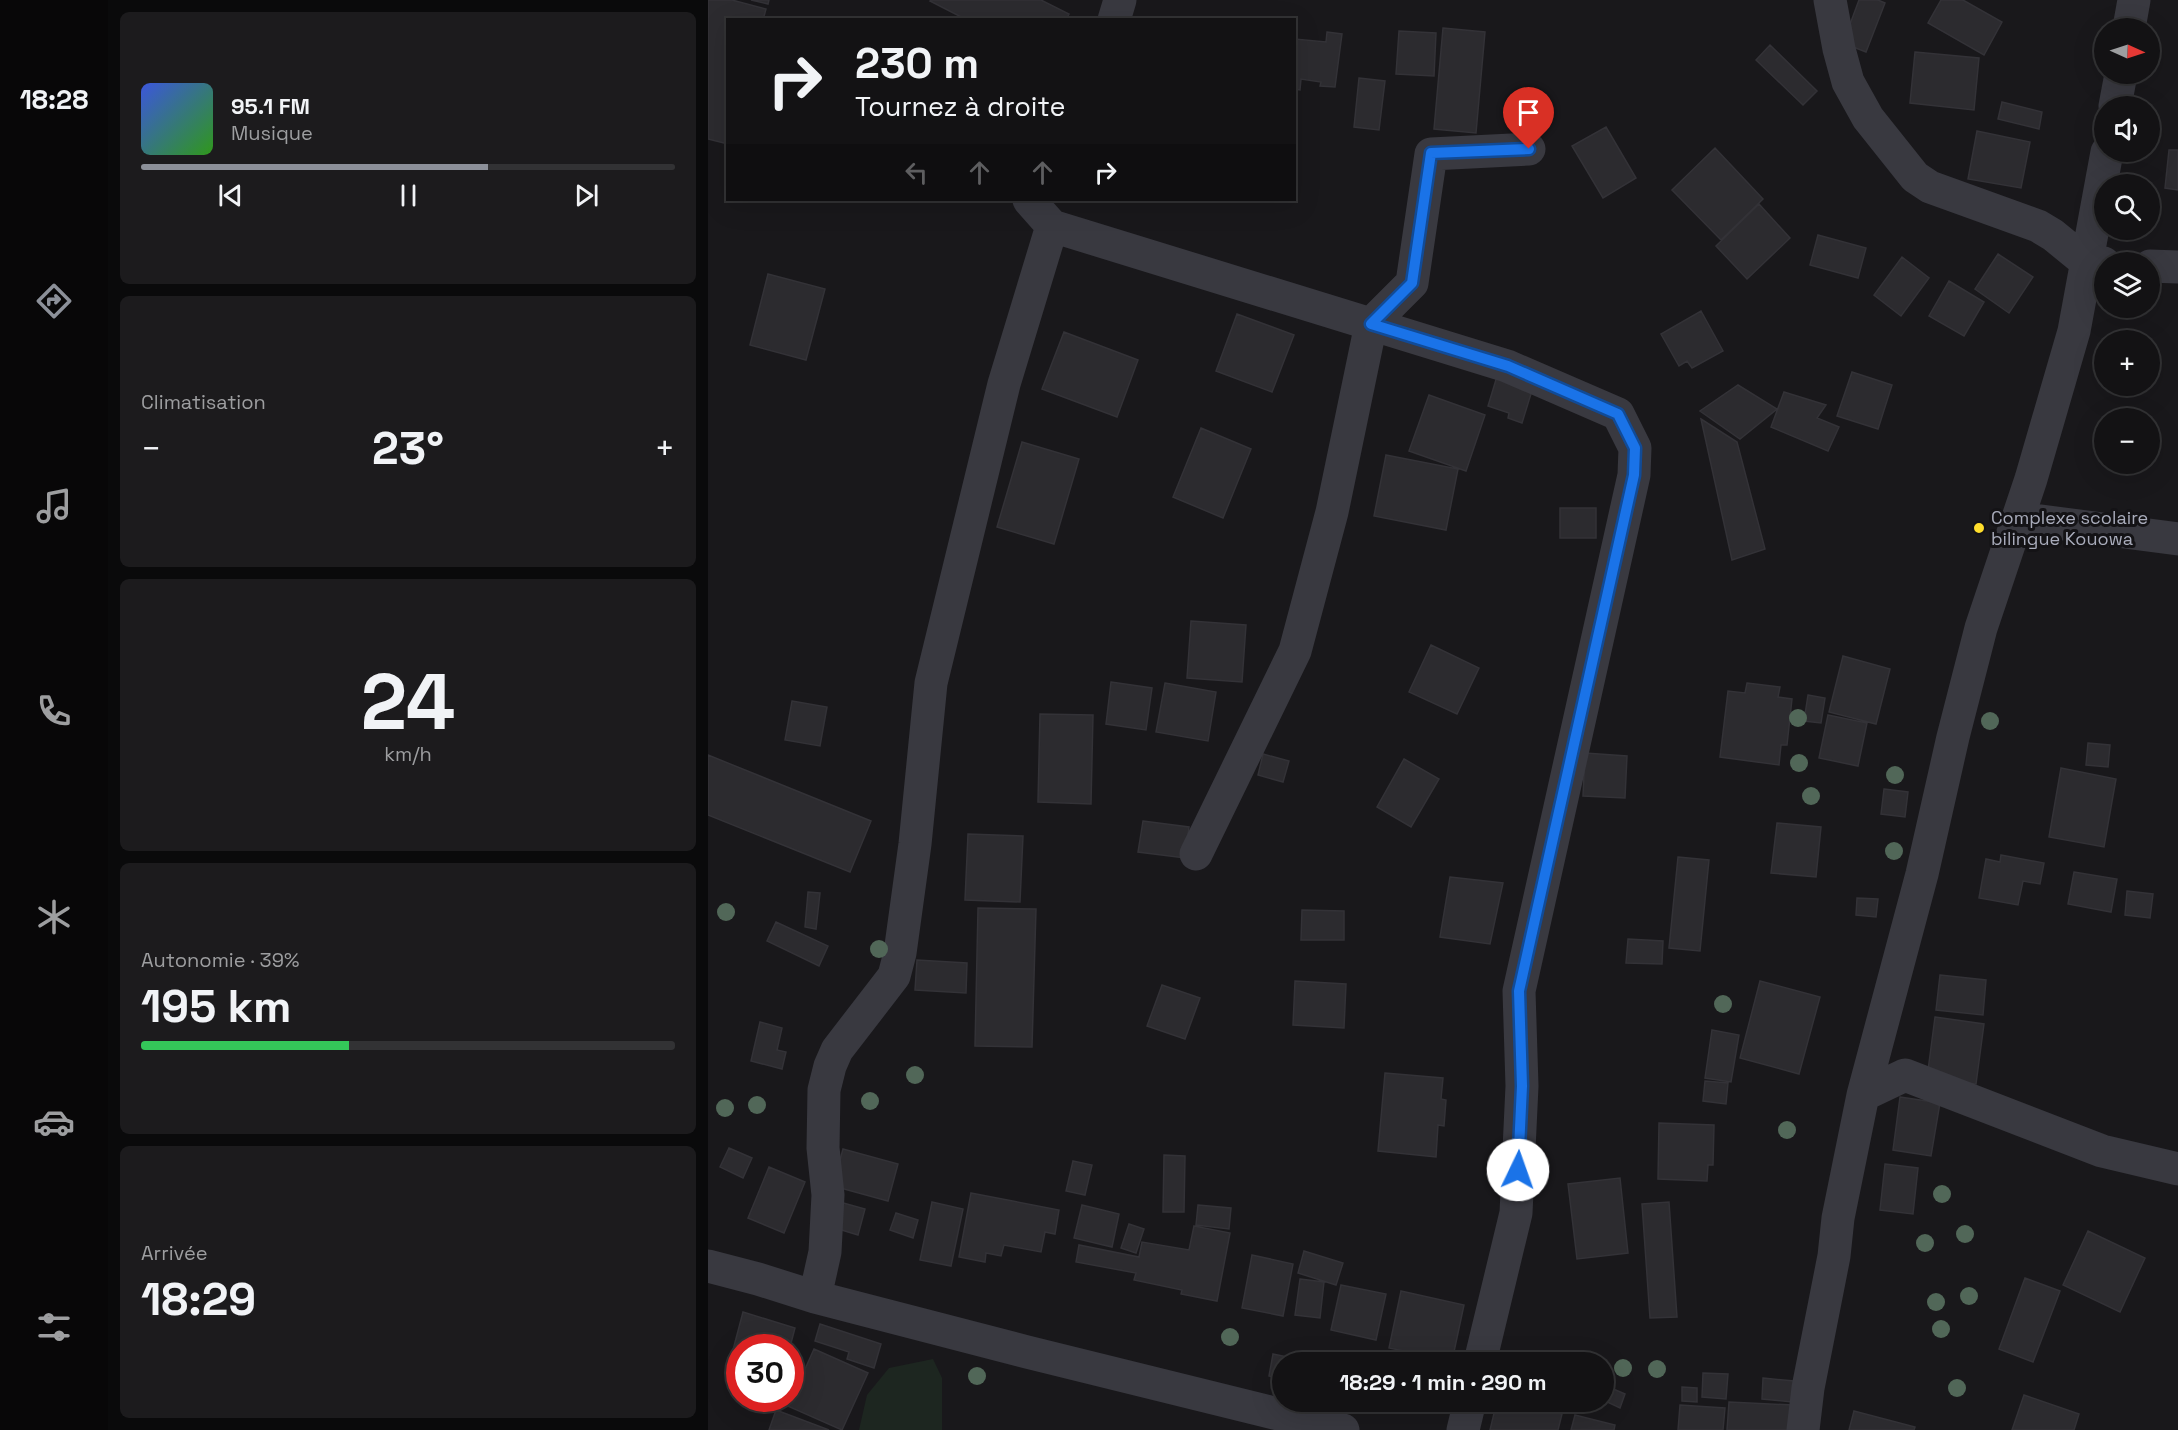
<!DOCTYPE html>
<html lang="fr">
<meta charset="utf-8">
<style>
:root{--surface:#131214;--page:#1c1b1d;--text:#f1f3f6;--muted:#9d9ea0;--line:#323234;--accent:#8c9099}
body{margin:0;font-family:"Space Grotesk",sans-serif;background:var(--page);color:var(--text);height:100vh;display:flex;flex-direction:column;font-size:22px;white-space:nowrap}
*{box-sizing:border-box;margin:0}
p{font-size:20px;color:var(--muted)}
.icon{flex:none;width:33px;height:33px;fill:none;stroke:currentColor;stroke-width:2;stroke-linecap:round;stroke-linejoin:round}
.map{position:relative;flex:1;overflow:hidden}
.panel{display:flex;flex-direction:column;gap:12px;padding:12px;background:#0a0a0b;width:600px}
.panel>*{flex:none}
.banner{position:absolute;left:18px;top:18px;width:570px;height:183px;border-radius:0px;box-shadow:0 6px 24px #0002,0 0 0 2px var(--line);background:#131214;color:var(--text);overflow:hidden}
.needle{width:39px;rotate:93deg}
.buttons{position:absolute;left:1386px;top:18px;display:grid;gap:12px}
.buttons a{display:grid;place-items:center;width:66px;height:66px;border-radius:50%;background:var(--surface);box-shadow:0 6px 24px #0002,0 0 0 2px var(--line);font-size:30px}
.speed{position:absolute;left:18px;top:1334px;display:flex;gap:12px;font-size:30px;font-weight:700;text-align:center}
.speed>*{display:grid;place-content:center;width:78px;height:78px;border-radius:50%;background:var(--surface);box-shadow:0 6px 24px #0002,0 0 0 2px var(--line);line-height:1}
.speed .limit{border:9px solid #d22;background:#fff;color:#111}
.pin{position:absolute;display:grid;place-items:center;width:51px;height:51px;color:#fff;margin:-62px -26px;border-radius:50% 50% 50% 0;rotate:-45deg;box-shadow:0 0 6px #0007}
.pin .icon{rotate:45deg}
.me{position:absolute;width:66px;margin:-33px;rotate:3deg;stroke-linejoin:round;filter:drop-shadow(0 0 4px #0008)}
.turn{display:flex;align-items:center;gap:21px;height:126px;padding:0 30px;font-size:27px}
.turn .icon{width:78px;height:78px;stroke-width:2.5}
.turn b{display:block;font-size:42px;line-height:51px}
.lanes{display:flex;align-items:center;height:57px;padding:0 30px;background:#0003;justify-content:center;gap:30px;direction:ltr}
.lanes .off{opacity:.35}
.big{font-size:45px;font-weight:800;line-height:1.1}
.panel .card{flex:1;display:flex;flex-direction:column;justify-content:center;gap:9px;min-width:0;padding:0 21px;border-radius:9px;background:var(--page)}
.panel .dial{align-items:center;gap:0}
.dial b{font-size:78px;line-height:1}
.song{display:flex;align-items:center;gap:18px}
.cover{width:72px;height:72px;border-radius:9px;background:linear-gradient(135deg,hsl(230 70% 55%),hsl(110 70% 35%))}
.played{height:6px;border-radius:3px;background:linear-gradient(90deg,var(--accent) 65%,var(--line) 65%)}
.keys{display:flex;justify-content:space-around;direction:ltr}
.heat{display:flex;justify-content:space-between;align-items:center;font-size:33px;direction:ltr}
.charge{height:9px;border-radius:4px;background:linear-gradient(90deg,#34c759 39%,var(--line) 0)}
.trip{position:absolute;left:564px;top:1352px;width:342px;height:60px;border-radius:30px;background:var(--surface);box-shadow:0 6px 24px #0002,0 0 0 2px var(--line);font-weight:800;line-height:60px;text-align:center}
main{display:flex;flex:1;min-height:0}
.dock{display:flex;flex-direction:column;width:108px;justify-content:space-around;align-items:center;background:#080708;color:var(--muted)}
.dock .icon{width:42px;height:42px}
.dock .on{color:var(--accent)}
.dock b{font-size:27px;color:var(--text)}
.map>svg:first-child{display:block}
.green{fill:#1d2620}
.building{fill:#2c2b2f;stroke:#333237;stroke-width:1.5}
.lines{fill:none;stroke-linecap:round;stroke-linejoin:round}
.minor{stroke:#393940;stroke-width:33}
.tree{fill:#516758}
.route-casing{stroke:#114b97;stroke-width:15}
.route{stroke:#1a73e8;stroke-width:10}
.poi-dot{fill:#ffde2c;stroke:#141316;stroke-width:2}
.labels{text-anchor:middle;stroke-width:6;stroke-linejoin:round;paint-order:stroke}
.poi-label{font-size:18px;fill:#a9acbb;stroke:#141316;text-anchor:start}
</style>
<main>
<nav class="dock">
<b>18:28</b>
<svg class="icon on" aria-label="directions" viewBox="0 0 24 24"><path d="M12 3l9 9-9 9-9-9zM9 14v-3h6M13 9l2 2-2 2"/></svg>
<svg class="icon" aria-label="music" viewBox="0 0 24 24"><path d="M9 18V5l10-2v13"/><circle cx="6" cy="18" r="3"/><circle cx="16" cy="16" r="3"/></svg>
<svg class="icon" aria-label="phone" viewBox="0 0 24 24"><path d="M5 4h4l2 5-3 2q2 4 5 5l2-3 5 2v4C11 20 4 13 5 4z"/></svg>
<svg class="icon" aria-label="climate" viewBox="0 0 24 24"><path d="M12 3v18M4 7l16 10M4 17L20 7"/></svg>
<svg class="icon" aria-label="car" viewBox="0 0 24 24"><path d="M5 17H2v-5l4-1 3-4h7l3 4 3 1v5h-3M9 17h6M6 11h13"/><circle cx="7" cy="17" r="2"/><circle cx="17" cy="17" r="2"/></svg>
<svg class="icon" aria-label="filters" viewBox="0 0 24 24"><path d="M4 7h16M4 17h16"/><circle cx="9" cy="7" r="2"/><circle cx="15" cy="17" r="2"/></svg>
</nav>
<section class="panel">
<div class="card">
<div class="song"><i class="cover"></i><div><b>95.1 FM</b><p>Musique</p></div></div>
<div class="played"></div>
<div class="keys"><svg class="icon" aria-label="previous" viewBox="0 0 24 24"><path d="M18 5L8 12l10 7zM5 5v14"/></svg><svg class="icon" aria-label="pause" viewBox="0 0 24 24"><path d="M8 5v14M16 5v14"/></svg><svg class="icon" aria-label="next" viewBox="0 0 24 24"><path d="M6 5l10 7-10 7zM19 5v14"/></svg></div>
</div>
<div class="card"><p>Climatisation</p>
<div class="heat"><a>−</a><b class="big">23°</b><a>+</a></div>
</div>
<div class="card dial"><b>24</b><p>km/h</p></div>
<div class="card"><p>Autonomie · 39%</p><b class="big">195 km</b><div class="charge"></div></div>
<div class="card"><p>Arrivée</p><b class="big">18:29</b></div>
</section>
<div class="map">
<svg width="1470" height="1430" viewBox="0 0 1470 1430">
<rect width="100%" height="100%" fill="#19181b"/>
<path class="green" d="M225,1359L234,1378V1430H151L159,1395L181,1368Z"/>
<path class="building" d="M0,0H24L58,9L55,20H20V144L0,139Z
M43,0H61L60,4Z
M223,0H333L361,14L358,20H259L222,1Z
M1151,0H1170L1177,3L1158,52L1135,43Z
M1233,0H1255L1294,22L1276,55L1220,23Z
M735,28L777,32L768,133L726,129Z
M691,31L728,33L726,76L688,74Z
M619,32L634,34L627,87L612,86L613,82L593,79L592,90L586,89L587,39L618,42Z
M1062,45L1109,91L1095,105L1048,60Z
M1207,52L1271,58L1266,110L1202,103Z
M651,78L677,81L671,130L646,127Z
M1294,102L1334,112L1331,129L1290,119Z
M898,127L928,178L895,198L864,146Z
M1269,131L1322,142L1313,188L1260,179Z
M1007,148L1055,199L1013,240L964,190Z
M1461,150H1470V190L1457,188Z
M1051,204L1082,238L1039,279L1008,246Z
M1110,235L1158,248L1150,278L1102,265Z
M1290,254L1325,277L1301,313L1267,289Z
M1194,257L1221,278L1193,316L1166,295Z
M60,274L117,289L98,360L42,345Z
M1241,281L1276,302L1256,336L1221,316Z
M993,311L1015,351L984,368L979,361L971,366L953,334Z
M529,314L586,335L564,392L508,371Z
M356,332L430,360L409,417L334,389Z
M1144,372L1184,385L1170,429L1129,416Z
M790,373L826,384L814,423L800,418L801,413L780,406Z
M1030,385L1069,409L1032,439L992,411Z
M1076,392L1118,405L1109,418L1131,427L1120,451L1063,427Z
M721,395L777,415L758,471L701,451Z
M993,419L1029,442L1057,549L1024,560Z
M493,428L543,449L515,518L465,497Z
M314,442L371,459L346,544L289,527Z
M678,455L750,469L738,530L666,516Z
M852,508H888V538H852Z
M483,621L538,625L534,682L479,678Z
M723,645L771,668L749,714L701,692Z
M1135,656L1182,669L1168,724L1121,712Z
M403,682L444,688L438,730L398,724Z
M457,683L508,692L500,741L448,732Z
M1039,683L1072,687L1070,697L1084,699L1079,745H1073L1071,765L1012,757L1020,691L1037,693Z
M1100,695L1117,698L1113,723L1096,721Z
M84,701L119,707L112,746L77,740Z
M332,714L385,715L383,804L330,802Z
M1120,715L1159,723L1150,766L1111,758Z
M1380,743L1402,745L1400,767L1378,765Z
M877,753L919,756L917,798L875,796Z
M555,754L581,761L575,782L550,775Z
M0,755L163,821L142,872L0,815Z
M696,759L731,779L703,827L669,807Z
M1353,768L1408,779L1396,847L1341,837Z
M1176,789L1200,792L1197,817L1173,814Z
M435,821L481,827L477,858L430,852Z
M1069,823L1113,827L1108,877L1063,873Z
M260,834L315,836L312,902L257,900Z
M1293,855L1336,863L1332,884L1315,881L1310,905L1271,898L1278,859L1292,862Z
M970,857L1001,860L992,951L961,948Z
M1366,872L1409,879L1403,912L1360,904Z
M742,877L795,883L782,944L732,937Z
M1419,891L1445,894L1442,918L1417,915Z
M100,892L112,893L108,929L97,927Z
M1149,898L1170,899L1168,917L1148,915Z
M270,908L328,909L324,1047L267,1046Z
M594,910L636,911V940H593Z
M68,922L120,946L111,966L59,941Z
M920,939L955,941L954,964L918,963Z
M209,960L259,963L258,993L207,990Z
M1232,975L1278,980L1275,1015L1228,1010Z
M587,981L638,984L636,1028L585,1025Z
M1052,981L1112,997L1091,1074L1032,1058Z
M454,985L492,998L477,1039L439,1026Z
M1227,1017L1276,1024L1268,1084L1219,1078Z
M52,1022L74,1028L69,1050L78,1052L74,1069L43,1061Z
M1004,1030L1031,1035L1023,1082L997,1078Z
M677,1073L735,1078L733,1099L738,1100L736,1126L730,1125L728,1157L670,1151Z
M997,1081L1020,1083L1018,1104L995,1101Z
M1192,1097L1232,1103L1223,1156L1185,1150Z
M951,1123L1006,1125L1005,1165H1000L999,1181L950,1179Z
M21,1148L44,1158L35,1178L12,1167Z
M135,1149L190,1164L180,1201L125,1186Z
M456,1155L477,1156L476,1212H455Z
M365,1161L384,1165L377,1195L358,1191Z
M1177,1164L1210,1168L1205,1214L1172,1210Z
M61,1167L97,1182L76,1233L40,1218Z
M912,1178L920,1253L869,1259L860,1184Z
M263,1193L351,1210L347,1234L337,1232L333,1252L296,1245L293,1256L278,1253L277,1262L251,1257Z
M121,1199L157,1209L150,1235L114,1224Z
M224,1202L255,1209L243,1266L212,1260Z
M961,1202L969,1317L942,1318L934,1204Z
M374,1205L411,1214L404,1247L366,1238Z
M490,1205L523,1208L521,1229L488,1225Z
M188,1213L210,1220L205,1238L182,1230Z
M421,1224L436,1229L428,1253L413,1248Z
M486,1226L522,1233L509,1301L473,1294L474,1290L426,1280L428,1273L368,1262L371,1245L431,1257L434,1242L481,1250Z
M1380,1231L1437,1258L1412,1312L1355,1285Z
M596,1251L635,1263L628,1285L590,1273Z
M544,1255L585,1264L575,1316L534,1308Z
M1317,1278L1352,1291L1325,1362L1291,1349Z
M592,1279L616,1282L612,1318L587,1315Z
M633,1285L678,1294L668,1340L623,1330Z
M693,1291L756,1305L744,1361L681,1348Z
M35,1312L87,1328L82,1347H32V1368L21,1365Z
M112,1324L173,1344L166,1368L139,1359L141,1352L107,1341Z
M106,1349L160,1373L134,1430L75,1404L78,1398H82V1388L88,1375L93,1378Z
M565,1354L599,1361V1362H574V1379L561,1376Z
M995,1373L1020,1374L1018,1399L994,1397Z
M1055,1378L1086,1381L1084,1402L1054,1399Z
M974,1387L989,1388V1402L974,1401Z
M903,1388L917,1394L912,1408L897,1401Z
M1316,1395L1371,1414L1366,1430H1304Z
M789,1401H801L854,1414L850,1430H782Z
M1021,1402L1085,1405L1084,1430H1019Z
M972,1405L1017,1408L1015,1430H970Z
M68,1410L121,1430H61Z
M1146,1411L1207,1427L1206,1430H1141Z
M867,1415L907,1425L906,1430H863Z"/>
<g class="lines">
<path class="minor" d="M1122,0L1131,49L1140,82L1160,118L1207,177L1222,187L1330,226L1345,235L1378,262L1396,263
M406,20L412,0
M1421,28L1426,0
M1407,106L1413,74
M321,200L344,226
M1442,266L1470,267
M1310,518L1470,539
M488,854L587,651L624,512L663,324L704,283L723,154L821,149
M1155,1095L1197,1075L1394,1151L1470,1169
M0,1266L50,1279L107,1297L319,1352L635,1430
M107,1297L117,1252L120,1195L115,1148L116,1090L122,1066L129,1050L186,976L192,953L207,844L223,683L296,384L344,226L799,366L910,414L927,448L926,475L811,991L814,1086L808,1213L772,1362
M755,1430L762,1401
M1095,1430L1100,1388L1126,1256L1130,1218L1155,1095L1214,874L1245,737L1273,628L1323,479L1366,331L1399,152"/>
</g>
<g class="tree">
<circle cx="1090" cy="718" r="9"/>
<circle cx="1282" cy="721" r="9"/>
<circle cx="1091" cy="763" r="9"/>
<circle cx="1187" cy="775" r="9"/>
<circle cx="1103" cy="796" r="9"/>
<circle cx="1186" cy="851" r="9"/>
<circle cx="18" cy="912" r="9"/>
<circle cx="171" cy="949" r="9"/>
<circle cx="1015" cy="1004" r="9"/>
<circle cx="207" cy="1075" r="9"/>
<circle cx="162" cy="1101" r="9"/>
<circle cx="49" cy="1105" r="9"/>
<circle cx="17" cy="1108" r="9"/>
<circle cx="1079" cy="1130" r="9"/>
<circle cx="1234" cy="1194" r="9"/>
<circle cx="1257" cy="1234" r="9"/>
<circle cx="1217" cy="1243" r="9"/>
<circle cx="1261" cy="1296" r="9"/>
<circle cx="1228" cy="1302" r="9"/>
<circle cx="1233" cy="1329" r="9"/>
<circle cx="522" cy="1337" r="9"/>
<circle cx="915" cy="1368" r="9"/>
<circle cx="949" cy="1369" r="9"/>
<circle cx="269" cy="1376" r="9"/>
<circle cx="1249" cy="1388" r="9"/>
</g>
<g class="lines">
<g class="route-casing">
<path id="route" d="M810,1170L814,1086L811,991L926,475L927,448L910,414L800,366L663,324L704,283L723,153L821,149"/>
</g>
<use href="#route" class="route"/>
</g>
<circle class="poi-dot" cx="1271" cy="528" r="6"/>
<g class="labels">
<g class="poi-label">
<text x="1283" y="524">Complexe scolaire<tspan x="1283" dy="21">bilingue Kouowa</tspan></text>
</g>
</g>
</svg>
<div class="buttons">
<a><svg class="needle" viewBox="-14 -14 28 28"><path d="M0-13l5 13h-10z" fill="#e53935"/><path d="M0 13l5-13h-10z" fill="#9d9ea0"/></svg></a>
<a><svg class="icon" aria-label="sound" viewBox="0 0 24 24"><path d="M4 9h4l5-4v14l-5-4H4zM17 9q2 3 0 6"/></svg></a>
<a><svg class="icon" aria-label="search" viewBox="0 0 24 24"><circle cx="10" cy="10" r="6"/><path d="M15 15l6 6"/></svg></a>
<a><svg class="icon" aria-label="layers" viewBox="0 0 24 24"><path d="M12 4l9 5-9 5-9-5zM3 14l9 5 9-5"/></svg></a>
<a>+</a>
<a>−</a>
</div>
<div class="speed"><div class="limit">30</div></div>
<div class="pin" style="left:821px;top:149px;background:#d93025"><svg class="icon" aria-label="arrive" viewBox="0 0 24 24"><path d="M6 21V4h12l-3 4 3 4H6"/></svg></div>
<svg class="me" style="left:810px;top:1170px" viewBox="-20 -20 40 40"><circle r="19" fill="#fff"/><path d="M0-13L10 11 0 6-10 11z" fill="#1a73e8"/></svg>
<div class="trip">18:29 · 1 min · 290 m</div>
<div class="banner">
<div class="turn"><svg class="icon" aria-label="right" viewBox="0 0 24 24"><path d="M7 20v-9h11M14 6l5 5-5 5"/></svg><div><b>230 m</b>Tournez à droite</div></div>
<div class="lanes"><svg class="icon off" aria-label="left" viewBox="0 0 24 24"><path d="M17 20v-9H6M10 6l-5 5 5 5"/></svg><svg class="icon off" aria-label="ahead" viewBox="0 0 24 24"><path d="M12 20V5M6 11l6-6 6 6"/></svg><svg class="icon off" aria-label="ahead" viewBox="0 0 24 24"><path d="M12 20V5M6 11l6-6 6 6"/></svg><svg class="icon" aria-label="right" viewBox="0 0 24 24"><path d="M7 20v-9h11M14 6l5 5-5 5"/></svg></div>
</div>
</div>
</main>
